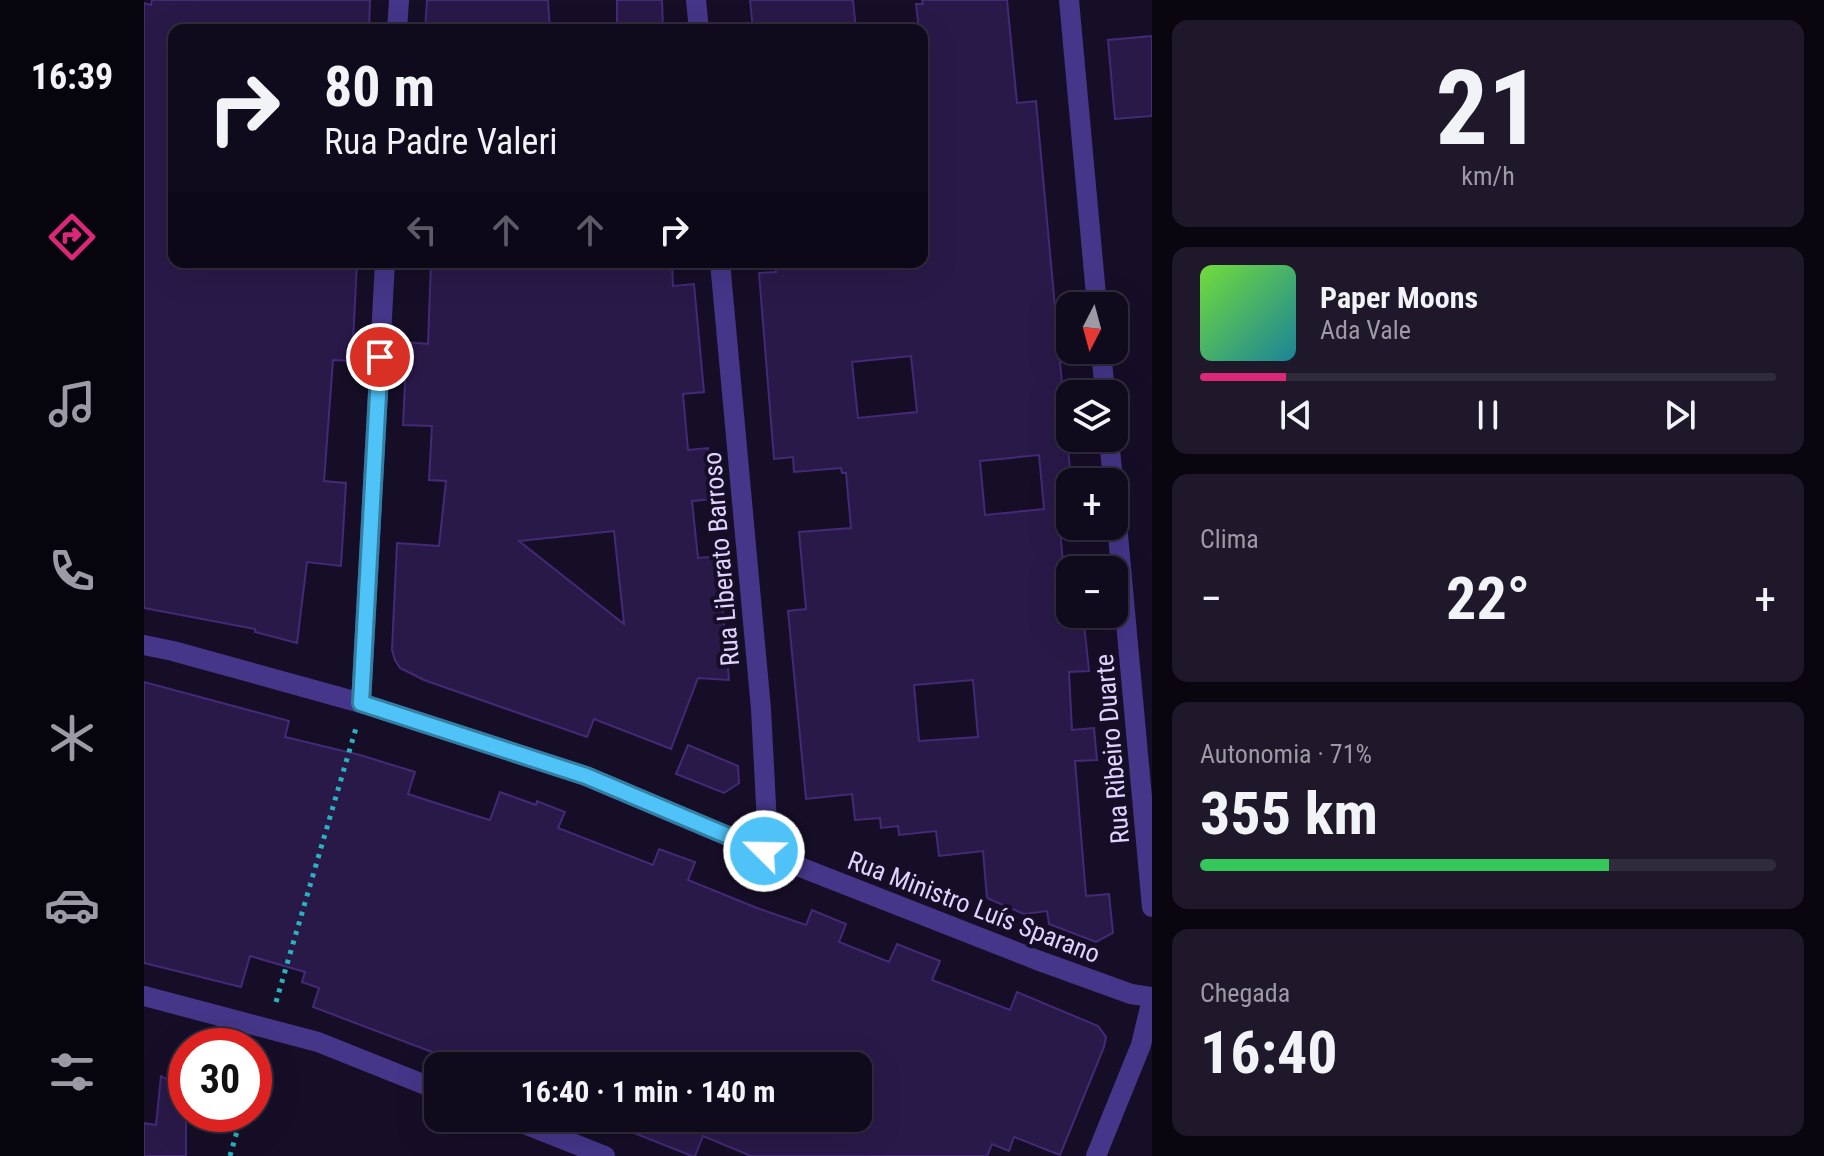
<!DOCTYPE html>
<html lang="pt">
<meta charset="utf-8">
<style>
:root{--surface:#100a1d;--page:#1e182a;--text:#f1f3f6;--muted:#9c9aa4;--line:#302b3b;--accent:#db2777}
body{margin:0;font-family:"Roboto Condensed",sans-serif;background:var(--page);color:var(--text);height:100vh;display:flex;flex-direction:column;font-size:30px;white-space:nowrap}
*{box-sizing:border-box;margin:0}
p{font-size:26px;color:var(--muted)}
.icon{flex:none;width:44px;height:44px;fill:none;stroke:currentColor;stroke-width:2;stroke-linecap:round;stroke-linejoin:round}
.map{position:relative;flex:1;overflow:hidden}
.drawer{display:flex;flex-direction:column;gap:20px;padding:20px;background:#090610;width:672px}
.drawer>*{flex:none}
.hud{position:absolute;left:24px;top:24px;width:760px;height:244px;border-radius:16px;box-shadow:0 8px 32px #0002,0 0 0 2px var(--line);background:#100a1d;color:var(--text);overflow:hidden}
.needle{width:52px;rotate:186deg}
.fabs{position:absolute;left:912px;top:292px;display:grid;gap:16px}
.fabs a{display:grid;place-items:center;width:72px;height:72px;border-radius:16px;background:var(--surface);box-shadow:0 8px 32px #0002,0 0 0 2px var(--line);font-size:40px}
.speed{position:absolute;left:24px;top:1028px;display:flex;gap:16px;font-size:40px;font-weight:700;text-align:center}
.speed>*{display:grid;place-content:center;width:104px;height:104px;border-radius:50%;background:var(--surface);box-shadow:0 8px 32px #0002,0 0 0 2px var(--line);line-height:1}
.speed .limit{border:12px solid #d22;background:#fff;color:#111}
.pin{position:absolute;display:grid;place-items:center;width:68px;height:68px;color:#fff;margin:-34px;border:4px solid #fff;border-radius:50%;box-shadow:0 2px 8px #0007}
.me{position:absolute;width:88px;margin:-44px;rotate:293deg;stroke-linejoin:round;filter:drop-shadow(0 0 6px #0008)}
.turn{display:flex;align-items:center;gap:28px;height:168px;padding:0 24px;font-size:36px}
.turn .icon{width:104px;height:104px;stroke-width:2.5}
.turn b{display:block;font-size:56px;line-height:68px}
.lanes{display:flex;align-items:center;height:76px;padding:0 24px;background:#0003;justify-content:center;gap:40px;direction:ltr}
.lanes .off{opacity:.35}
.big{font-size:60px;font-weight:700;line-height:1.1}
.drawer .widget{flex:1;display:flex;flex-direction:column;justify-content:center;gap:12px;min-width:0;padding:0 28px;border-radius:16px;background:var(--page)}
.drawer .dial{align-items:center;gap:0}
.dial b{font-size:104px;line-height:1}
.song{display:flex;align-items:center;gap:24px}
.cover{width:96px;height:96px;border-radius:12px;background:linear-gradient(135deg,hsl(100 70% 55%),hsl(190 70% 35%))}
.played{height:8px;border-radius:4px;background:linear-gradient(90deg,var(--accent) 15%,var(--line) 15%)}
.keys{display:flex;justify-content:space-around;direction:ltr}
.heat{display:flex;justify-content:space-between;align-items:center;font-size:44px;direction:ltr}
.charge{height:12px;border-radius:6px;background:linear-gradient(90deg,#34c759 71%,var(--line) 0)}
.trip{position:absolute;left:280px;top:1052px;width:448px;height:80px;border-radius:16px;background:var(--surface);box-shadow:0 8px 32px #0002,0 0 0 2px var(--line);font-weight:700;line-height:80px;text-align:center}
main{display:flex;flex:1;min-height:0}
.dock{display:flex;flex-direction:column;width:144px;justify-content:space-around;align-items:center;background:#06040c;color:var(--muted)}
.dock .icon{width:56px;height:56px}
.dock .on{color:var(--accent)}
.dock b{font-size:36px;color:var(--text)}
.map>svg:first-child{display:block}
.building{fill:#291949;stroke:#432976;stroke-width:2;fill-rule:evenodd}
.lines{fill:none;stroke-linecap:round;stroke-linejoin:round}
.path{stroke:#28b3bf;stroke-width:5;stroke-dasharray:4 6;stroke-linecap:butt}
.minor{stroke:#453689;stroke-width:20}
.route-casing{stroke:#337fa1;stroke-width:20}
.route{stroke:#4fc3f7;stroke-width:14}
.labels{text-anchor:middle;stroke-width:8;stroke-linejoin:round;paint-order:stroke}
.street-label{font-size:26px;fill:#dfd4ff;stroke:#160e27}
</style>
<main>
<nav class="dock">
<b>16:39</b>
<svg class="icon on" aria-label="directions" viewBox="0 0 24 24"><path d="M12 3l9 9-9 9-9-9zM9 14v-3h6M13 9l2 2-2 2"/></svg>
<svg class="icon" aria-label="music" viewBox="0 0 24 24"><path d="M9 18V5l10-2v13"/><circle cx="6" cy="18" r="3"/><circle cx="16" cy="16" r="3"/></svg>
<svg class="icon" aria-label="phone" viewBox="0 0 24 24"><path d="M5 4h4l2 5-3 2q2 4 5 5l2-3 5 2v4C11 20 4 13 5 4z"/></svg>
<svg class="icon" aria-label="climate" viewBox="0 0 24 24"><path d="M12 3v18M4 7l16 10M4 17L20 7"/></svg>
<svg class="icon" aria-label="car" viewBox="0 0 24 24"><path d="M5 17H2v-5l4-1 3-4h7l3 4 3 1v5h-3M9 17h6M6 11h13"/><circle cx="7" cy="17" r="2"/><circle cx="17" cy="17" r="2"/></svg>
<svg class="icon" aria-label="filters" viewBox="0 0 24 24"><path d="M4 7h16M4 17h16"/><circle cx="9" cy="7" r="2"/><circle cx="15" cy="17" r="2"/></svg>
</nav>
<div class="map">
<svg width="1008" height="1156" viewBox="0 0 1008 1156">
<rect width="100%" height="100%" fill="#160e27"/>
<path class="building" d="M8,0H226L225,29L30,30V262H213L208,361L189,360L180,481L202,483L197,566L163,562L153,643L111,632V629L0,608V3L7,5Z
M283,0H404L406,30H281Z
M473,0H518L519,30H473Z
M606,0H709L712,30H609Z
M778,0H863L873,103L892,101L926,470V507L911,508H914L920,573H926V614H939L945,671L925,672L928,730L950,728L953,760L931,761L942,896L965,894L969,933L952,942L905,924L903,911L880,914L843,898L839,851L795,856L792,831L755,835L754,826L737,828L736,818L711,820L708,794L662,799L644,611L662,609L655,532L707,528L702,473H698L697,468L650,472L649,457L630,459L615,273L632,272L631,264L659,262H778V30H775L772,4H779ZM767,356L773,412L714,418L708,362ZM895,455L900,509L841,515L836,461ZM829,680L834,737L775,741L770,685Z
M1008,36V116L971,119L964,40Z
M287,262H528L529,286L550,284L560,392L539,394L544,450L564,448L569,499L548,501L554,558L574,556L585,680L554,678L527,749L450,719L443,737L280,680L256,668L251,660L248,650L253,543L295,546L302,481L285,480L288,426L259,425L263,342L284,344ZM470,531L480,624L375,541Z
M0,682L145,721L141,737L216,755L271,772L264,794L326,814L346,820L356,792L392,805L393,801L421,812L414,828L509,865L515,849L551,862L544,880L613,908L662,925L668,910L702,924L695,942L745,962L753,944L796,961L788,980L866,1010L873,992L954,1026L962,1037L960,1047L916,1155L870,1137L865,1151L848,1144L843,1156H607L559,1136L551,1156H548L452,1118H714V1066H325L169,1007L175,988L158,982L161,972L106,956L97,987L0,963Z
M544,745L594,766L595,783L580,793L532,774Z
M17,1076L42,1090V1156H0V1123L12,1125Z"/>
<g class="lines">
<path class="path" d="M132,1002L212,728
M110,1075L116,1054
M86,1156L98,1114"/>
<path class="minor" d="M552,0L555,30
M925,0L953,306
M253,30L255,0
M576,262L617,709L623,824L620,851
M957,350L961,394
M965,438L969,482
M970,491L1008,907
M0,645L29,651L217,703L442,776L656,867L893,960L987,994L1008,997
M217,703L241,262
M0,996L174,1042L294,1090
M365,1118L461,1156
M952,1156L997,1045L1008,999"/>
</g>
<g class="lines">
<g class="route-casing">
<path id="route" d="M236,357L217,703L442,776L620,851"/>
</g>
<use href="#route" class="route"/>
</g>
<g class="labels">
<g class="street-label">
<text transform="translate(577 559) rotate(-95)" y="9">Rua Liberato Barroso</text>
<text transform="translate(968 749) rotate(-95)" y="9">Rua Ribeiro Duarte</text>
<text transform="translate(830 907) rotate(21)" y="9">Rua Ministro Luís Sparano</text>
</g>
</g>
</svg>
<div class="fabs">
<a><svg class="needle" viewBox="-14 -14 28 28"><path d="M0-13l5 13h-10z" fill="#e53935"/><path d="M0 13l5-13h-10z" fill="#9c9aa4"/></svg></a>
<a><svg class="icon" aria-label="layers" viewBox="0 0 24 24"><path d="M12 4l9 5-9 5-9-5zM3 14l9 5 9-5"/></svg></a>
<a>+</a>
<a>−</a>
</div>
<div class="speed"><div class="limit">30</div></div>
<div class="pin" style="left:236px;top:357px;background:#d93025"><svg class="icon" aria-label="arrive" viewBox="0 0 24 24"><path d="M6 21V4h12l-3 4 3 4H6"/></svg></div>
<svg class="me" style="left:620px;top:851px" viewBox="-20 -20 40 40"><circle r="17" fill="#4fc3f7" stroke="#fff" stroke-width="3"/><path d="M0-11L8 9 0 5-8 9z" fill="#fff"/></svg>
<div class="trip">16:40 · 1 min · 140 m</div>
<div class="hud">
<div class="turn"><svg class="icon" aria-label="right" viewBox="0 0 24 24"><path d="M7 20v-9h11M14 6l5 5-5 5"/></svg><div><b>80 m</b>Rua Padre Valeri</div></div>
<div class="lanes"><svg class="icon off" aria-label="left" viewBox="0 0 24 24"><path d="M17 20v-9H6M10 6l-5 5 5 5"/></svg><svg class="icon off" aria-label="ahead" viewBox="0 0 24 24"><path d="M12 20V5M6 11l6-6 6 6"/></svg><svg class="icon off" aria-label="ahead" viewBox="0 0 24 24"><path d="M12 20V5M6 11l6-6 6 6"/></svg><svg class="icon" aria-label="right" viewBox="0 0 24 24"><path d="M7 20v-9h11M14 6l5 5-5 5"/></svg></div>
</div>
</div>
<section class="drawer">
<div class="widget dial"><b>21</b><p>km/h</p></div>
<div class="widget">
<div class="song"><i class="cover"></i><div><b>Paper Moons</b><p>Ada Vale</p></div></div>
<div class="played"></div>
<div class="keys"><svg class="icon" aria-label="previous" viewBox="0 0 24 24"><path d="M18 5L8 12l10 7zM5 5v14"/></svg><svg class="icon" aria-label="pause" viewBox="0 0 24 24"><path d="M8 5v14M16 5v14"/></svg><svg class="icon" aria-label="next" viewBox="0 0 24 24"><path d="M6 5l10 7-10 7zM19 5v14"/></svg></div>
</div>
<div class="widget"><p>Clima</p>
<div class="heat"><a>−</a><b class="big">22°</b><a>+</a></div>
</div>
<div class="widget"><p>Autonomia · 71%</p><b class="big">355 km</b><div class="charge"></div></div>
<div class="widget"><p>Chegada</p><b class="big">16:40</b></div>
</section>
</main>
